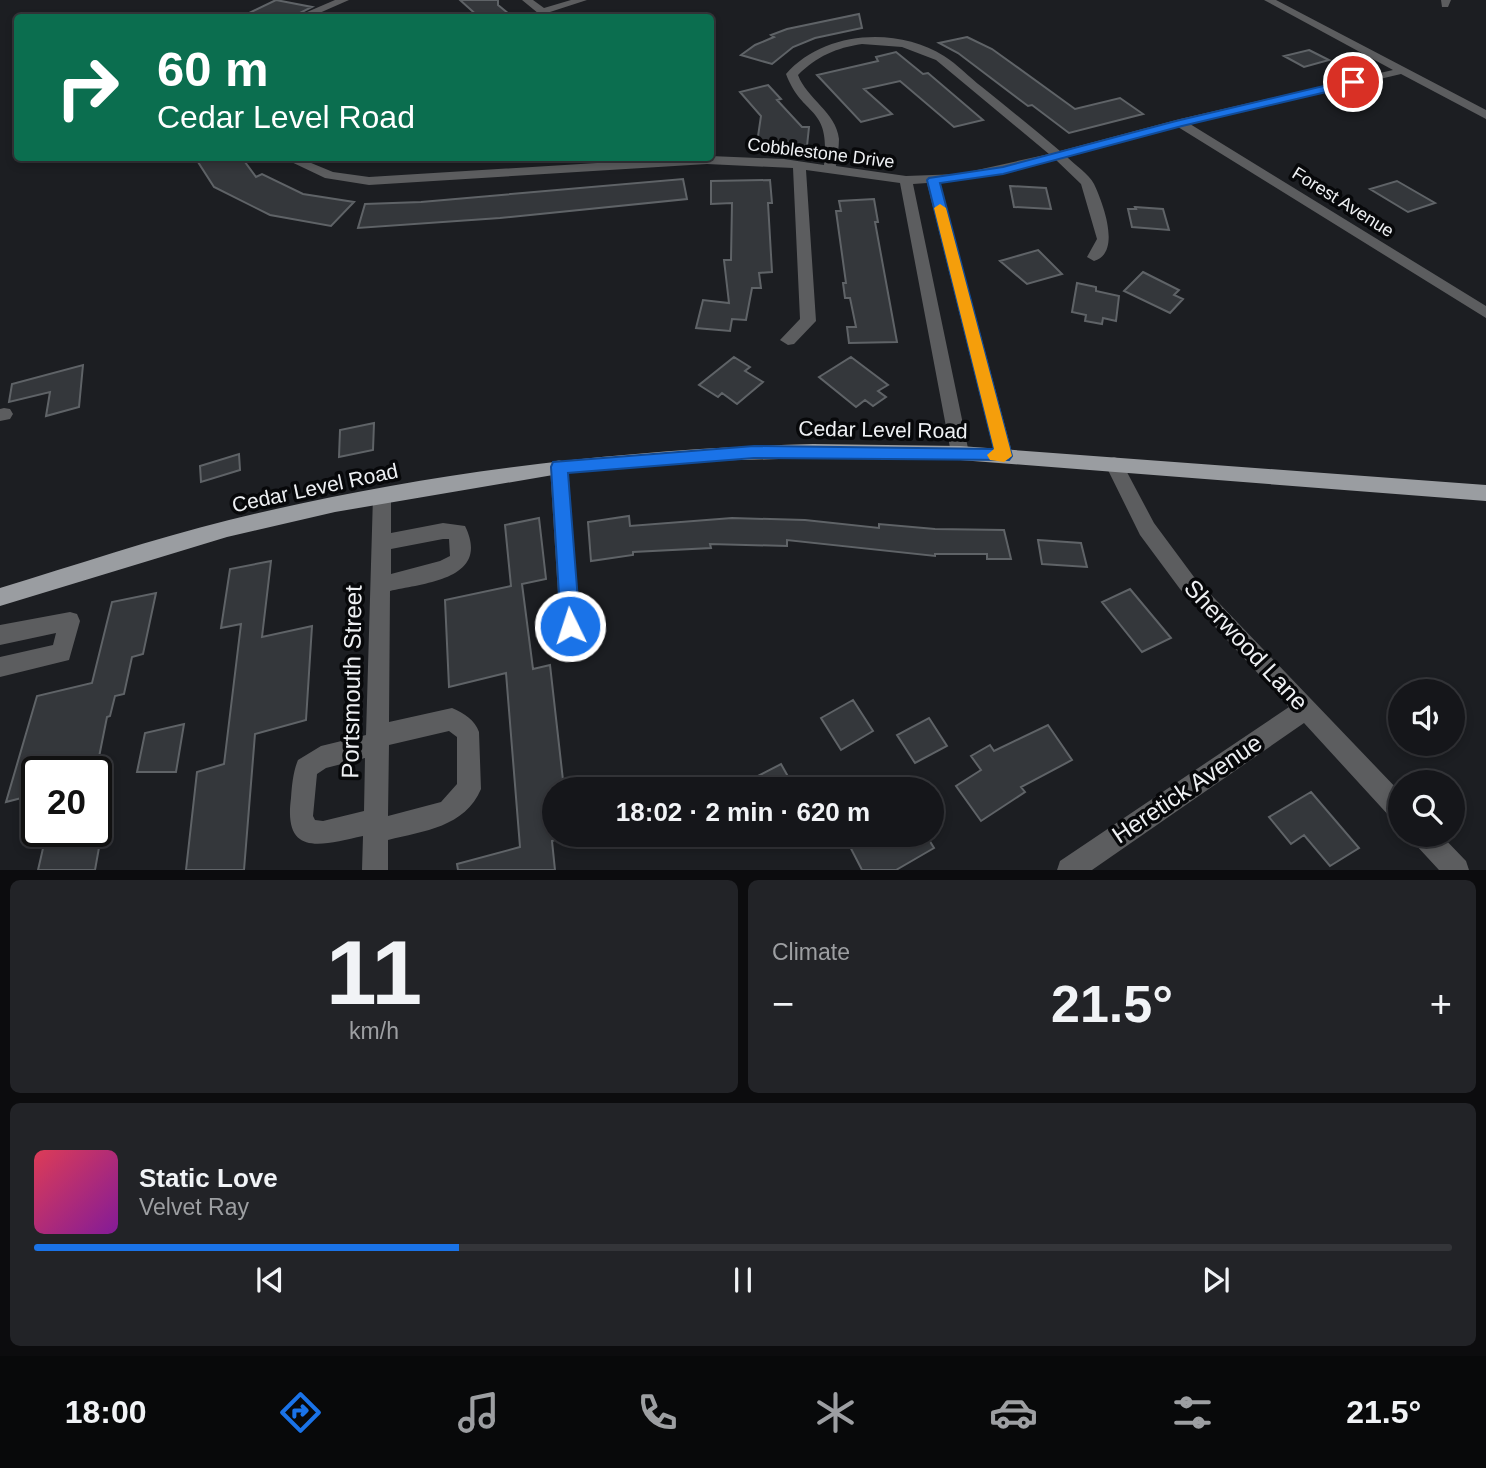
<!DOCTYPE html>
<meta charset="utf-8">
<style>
:root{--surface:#15161a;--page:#222327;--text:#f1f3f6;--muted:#9d9fa2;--line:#343539;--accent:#1a73e8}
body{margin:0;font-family:Arial,sans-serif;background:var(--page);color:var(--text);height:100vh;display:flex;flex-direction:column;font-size:26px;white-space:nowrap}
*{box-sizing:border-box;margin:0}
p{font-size:23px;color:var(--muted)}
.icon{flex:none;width:38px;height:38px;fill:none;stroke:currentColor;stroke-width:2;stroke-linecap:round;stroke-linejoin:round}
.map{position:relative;height:870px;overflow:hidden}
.panel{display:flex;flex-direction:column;gap:10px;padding:10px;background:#0c0c0e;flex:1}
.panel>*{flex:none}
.guide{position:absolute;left:14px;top:14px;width:700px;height:147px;border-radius:7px;box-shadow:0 4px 10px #0003,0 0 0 2px var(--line);background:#0b6e4f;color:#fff;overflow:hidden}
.fabs{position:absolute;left:1388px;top:679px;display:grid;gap:14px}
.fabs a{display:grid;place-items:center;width:77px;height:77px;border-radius:50%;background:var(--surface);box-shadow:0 4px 10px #0003,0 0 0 2px var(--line);font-size:35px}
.speed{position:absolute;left:21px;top:756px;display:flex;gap:14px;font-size:35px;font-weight:700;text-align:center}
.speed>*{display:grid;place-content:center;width:91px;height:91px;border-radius:50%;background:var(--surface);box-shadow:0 4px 10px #0003,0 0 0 2px var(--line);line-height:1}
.speed .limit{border:4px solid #111;border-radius:10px;background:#fff;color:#111}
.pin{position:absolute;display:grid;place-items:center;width:60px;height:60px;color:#fff;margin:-30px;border:4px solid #fff;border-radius:50%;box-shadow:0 2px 7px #0007}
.me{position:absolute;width:77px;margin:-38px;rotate:356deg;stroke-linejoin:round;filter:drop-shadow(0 0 5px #0008)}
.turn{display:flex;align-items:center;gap:24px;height:147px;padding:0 28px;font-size:32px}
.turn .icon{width:91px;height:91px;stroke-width:2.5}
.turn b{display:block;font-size:49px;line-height:60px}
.big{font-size:52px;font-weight:800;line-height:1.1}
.panel .widget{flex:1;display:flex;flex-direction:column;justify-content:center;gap:10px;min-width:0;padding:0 24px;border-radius:10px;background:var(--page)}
.panel .dial{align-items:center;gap:0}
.dial b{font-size:91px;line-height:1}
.song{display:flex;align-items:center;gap:21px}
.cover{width:84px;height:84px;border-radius:10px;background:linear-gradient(135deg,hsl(350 70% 55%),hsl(290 70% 35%))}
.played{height:7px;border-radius:4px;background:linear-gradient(90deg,var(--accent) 30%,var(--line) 30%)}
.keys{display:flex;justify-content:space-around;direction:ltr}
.heat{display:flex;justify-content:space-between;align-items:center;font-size:38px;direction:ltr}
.panel .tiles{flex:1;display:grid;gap:10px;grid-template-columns:1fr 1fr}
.widget:last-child{grid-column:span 2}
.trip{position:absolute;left:542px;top:777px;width:402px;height:70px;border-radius:35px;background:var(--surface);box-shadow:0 4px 10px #0003,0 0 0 2px var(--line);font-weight:800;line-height:70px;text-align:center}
.tab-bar{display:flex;height:112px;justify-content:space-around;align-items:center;background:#08090a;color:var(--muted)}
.tab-bar .icon{width:49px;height:49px}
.tab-bar .selected{color:var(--accent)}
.tab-bar b{font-size:32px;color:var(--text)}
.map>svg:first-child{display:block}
.building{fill:#34373b;stroke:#5f6367;stroke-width:2}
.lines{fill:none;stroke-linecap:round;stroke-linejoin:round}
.minor{fill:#5c5d5f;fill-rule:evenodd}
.major{fill:#9a9da1;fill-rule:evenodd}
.route{fill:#1a73e8;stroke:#114b97;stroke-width:2}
.slow{fill:#f59e0b}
.labels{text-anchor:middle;stroke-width:7;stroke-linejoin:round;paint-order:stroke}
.far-street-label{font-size:18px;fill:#eef0f3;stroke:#07080a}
.street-label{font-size:21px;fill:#eef0f3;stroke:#07080a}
.near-street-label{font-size:24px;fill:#eef0f3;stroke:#07080a}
</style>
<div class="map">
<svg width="1486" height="870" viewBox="0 0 1486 870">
<rect width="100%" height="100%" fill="#1c1e22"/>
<path class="building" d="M276,0L312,7L290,18H239Z
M460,0H498V5L514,18H480Z
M859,14L862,28L815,38L793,47L772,64L741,55L755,45L774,37L771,35L787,29Z
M967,37L992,49L1075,109L1120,98L1143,114L1069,133L1032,105L1028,106L958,53L939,43Z
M1309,50L1329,60L1304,67L1284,56Z
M896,52L923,74L928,73L983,120L954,127L900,81L864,89L892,114L861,122L817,75L878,61L876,57Z
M768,85L781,99L777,100L802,127H809L807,146L757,143L761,116L740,92Z
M211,158H242L256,177L262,174L303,194L354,202L331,226L270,215L214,187L198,162Z
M683,179L687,199L500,218L358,228L365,204L421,202Z
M770,180L772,203H768L772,272L759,273L761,288H752L746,320L732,319L730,331L696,328L703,300L729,303L724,260H731L732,203L711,204V181Z
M1397,181L1435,203L1408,212L1370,189Z
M1010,186L1046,188L1051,209L1014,207Z
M874,199L878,222H875L897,342L849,343L847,327H856L850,298H845L843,283H846L836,211H841L839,201Z
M1135,207L1163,209L1169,230L1132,227L1128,209H1136Z
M1038,250L1062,274L1027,284L1000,261Z
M1143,272L1179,290L1174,295L1183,299L1170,313L1124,291Z
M1077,283L1096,287V291L1119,296L1116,321L1103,318L1102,324L1085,321L1086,315L1072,312Z
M734,357L750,367L745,371L763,382L737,404L722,393L718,397L699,385Z
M851,357L888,385L878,391L886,397L873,406L865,400L856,407L819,377Z
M83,365L79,407L46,416L50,392L9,402L12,384Z
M374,423L373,450L339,457L340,430Z
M239,454L240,470L201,482L200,466Z
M629,516L630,526L732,518L805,520L879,528V524L935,529L1004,530L1011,559H987V554H935V556L787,540V546L710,544L711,548L633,552V555L591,561L588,522Z
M539,518L546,579L522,584L533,669L550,665L564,789H555V840L552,841L555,870H458L457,864L520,847L506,673L449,687L445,600L511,586L505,525Z
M1038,540L1081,543L1087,567L1042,564Z
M271,561L262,637L312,626L306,720L255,734L244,870H186L197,772L224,764L241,624L221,628L230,569Z
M1130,589L1171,638L1142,652L1102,602Z
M156,593L143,654L132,657L124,694L115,696L110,716L107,717L96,772H37V794L6,802L37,696L92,683L112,602Z
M853,700L873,731L841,750L821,718Z
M929,718L947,746L915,763L897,735Z
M184,724L176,772H137L145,733Z
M1048,725L1072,760L1021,787L1025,792L981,821L956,786L981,770L971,756L990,745L994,751Z
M781,764L795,789H763L756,777Z
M1311,792L1359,848L1330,866L1304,835L1291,844L1269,817Z
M47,831H102L95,870H38Z
M844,835H926L934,848L896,870H862Z"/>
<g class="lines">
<path class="minor" d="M335,0H349L308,18H293Z
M522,0H533L544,8L571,0H587L550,12L556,18H544Z
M1264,0H1276L1486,110V119L1401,74L1190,124L1486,306V318L1178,127L1067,157C1075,165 1089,174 1094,184C1103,203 1122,253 1094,261L1087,257L1097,239L1081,184L1056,160L1003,174L940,183L1013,456L1010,461H998L995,456L927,183L913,184L969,453L966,458H954L951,453L900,183L806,170L816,321L794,344L788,345L780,340L800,319L793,168L707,164L369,185L325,178L283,158H299L333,172L369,177L710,156L784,159L824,165C831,104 803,119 786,74C823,31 897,26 944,56C957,64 969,77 982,87C1008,108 1034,129 1060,151L1180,119L1393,70ZM862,44L902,47L936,60L1049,154L959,174L906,176L836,166C837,157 839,148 839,139C836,112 807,99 798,75C817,56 836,48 862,44Z
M1441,0H1451L1448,7H1442Z
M4,408L10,409L13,414L10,419L0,421V409Z
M1114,457L1120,459L1154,523L1194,577L1400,792V821L1391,818L1304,723L1092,870H1057L1060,861L1289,707L1180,589L1140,535L1105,464L1108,459Z
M559,460L565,462L568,467L580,626L577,633L570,636L563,633L560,626L550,467L553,462Z
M382,488L389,491L391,496V533L443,523L465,526C491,579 426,583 390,591L389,722L452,708C464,713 475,720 479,732L481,789C465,827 424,831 388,840V870H362L363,836C322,845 283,858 291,798C292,785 293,772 298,760L321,746L366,735L373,496L375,491ZM443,539H449L450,556L440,561L391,574V549ZM449,731L457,737V784L441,802L388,816L389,745ZM365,758L364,811L323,821L315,820L313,816L317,774L326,768Z
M70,612L77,614L80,621L69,660L0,677V657L53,645L56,633L0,645V625Z
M1412,835H1441L1466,861L1469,870H1439L1415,844Z"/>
<path class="major" d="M813,444L960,446L1486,485V501L960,460L813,458L702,461L559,474L335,512L227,537L0,606V588C76,565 152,539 229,520C421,473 616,449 813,444Z"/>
</g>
<path class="route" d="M1353,79L1358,82L1356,85L1182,126L1003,174L940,183L1012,456L1009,460L754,458L568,473L580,626L577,632L570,635L563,632L561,626L551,467L553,462L754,446L994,449L927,180L929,178L1003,167L1176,121Z"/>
<path class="slow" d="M940,204L946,208L1012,456L1004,462L990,460L987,455L994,449L934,208Z"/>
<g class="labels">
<g class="far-street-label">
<text transform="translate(821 153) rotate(7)" y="6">Cobblestone Drive</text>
<text transform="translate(1343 202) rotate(32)" y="6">Forest Avenue</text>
</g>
<g class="street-label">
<text transform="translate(883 430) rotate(1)" y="7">Cedar Level Road</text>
<text transform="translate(315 488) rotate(-12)" y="7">Cedar Level Road</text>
</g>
<g class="near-street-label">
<text transform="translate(1246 645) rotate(47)" y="8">Sherwood Lane</text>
<text transform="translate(352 682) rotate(-89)" y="8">Portsmouth Street</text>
<text transform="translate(1187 789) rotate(-34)" y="8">Heretick Avenue</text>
</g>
</g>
</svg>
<div class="fabs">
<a><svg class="icon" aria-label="sound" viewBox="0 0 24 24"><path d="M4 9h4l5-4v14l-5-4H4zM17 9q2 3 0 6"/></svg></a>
<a><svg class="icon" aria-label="search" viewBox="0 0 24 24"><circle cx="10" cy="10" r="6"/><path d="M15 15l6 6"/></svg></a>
</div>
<div class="speed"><div class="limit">20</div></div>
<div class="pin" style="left:1353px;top:82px;background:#d93025"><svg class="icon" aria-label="arrive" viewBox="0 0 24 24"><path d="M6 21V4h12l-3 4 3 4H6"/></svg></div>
<svg class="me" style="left:570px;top:626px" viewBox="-20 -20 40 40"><circle r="17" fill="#1a73e8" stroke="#fff" stroke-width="3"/><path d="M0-11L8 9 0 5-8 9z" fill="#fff"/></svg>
<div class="trip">18:02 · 2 min · 620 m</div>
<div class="guide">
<div class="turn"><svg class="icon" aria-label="right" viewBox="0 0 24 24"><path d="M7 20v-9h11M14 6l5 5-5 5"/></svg><div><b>60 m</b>Cedar Level Road</div></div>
</div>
</div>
<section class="panel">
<div class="tiles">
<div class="widget dial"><b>11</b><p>km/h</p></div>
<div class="widget"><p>Climate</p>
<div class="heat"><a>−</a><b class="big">21.5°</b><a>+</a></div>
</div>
<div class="widget">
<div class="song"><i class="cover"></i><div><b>Static Love</b><p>Velvet Ray</p></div></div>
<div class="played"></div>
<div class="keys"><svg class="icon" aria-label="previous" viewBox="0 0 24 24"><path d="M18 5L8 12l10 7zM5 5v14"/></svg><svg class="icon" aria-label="pause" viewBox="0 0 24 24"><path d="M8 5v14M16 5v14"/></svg><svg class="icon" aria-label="next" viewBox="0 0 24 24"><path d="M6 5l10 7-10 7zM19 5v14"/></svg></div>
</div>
</div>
</section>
<nav class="tab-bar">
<b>18:00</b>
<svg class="icon selected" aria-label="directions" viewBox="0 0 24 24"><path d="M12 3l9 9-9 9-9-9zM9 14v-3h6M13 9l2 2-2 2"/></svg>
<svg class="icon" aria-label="music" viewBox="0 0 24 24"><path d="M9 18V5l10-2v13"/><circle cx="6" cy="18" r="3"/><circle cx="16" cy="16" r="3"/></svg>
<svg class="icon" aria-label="phone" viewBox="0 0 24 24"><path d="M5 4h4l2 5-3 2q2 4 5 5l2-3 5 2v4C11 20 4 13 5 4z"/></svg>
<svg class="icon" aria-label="climate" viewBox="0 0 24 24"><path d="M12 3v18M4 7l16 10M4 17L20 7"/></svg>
<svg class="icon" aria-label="car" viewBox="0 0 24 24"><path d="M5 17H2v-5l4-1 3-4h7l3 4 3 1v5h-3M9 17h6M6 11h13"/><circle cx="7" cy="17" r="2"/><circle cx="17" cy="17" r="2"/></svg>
<svg class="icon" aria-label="filters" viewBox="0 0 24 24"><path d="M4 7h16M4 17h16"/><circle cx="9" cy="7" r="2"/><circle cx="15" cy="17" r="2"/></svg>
<b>21.5°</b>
</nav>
